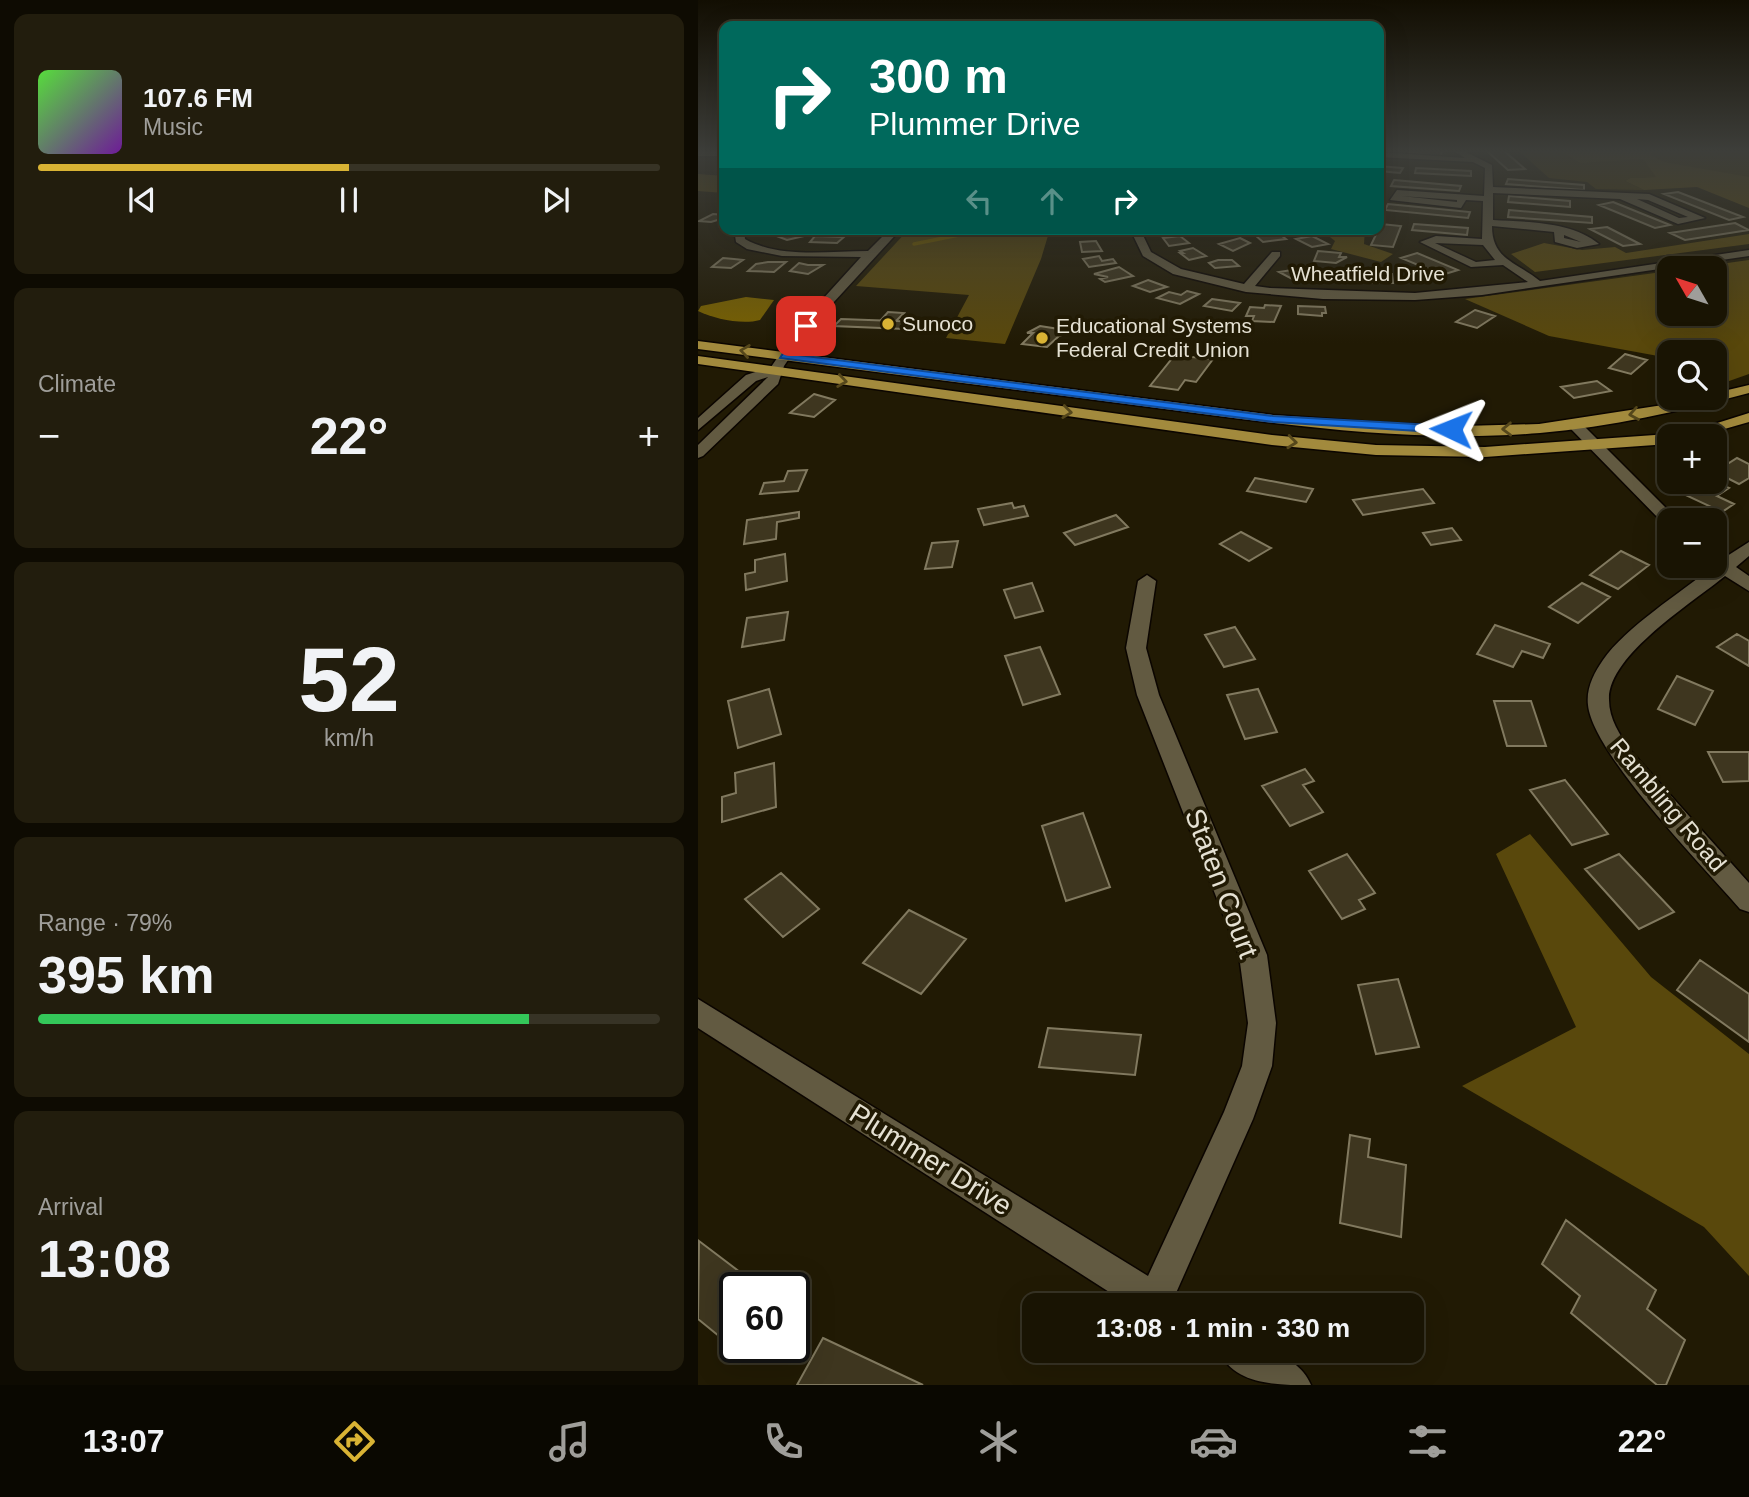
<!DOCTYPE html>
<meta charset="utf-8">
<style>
:root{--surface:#191403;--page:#221d0d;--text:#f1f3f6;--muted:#9f9e9a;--line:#373325;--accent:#d9b334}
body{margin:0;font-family:Helvetica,sans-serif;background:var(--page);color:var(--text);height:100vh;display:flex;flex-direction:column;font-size:26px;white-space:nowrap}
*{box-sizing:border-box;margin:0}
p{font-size:23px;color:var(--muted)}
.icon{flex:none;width:38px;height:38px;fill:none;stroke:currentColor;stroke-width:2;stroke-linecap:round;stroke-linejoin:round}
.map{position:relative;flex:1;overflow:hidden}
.sheet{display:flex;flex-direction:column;gap:14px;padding:14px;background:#0e0b02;width:698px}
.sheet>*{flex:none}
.hud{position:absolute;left:21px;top:21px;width:665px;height:214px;border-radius:14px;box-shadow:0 7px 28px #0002,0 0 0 2px var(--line);background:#00695c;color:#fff;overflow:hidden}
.needle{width:46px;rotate:309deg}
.fabs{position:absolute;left:959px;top:256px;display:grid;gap:14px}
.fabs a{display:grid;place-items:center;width:70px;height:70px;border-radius:14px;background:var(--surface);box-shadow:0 7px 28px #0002,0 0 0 2px var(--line);font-size:35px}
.speed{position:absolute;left:21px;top:1272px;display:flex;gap:14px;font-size:35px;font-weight:700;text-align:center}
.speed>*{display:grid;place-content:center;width:91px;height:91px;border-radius:50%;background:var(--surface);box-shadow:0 7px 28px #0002,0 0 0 2px var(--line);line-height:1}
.speed .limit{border:4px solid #111;border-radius:10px;background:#fff;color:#111}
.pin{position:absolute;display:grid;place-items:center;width:60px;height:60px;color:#fff;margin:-30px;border-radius:14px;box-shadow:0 4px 10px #0006}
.me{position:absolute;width:77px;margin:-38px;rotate:272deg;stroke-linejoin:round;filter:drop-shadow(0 0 5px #0008)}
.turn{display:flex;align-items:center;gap:24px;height:147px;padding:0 35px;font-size:32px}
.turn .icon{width:91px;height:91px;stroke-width:2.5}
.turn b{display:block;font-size:49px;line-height:60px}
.lanes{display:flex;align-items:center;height:66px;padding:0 35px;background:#0003;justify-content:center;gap:35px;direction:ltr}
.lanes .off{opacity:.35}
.big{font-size:52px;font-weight:700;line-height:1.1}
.sheet .tile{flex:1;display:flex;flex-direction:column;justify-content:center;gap:10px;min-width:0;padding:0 24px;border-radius:14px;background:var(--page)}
.sheet .dial{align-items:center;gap:0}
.dial b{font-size:91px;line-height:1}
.song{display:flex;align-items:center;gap:21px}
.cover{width:84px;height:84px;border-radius:10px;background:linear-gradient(135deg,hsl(110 70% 55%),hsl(280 70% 35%))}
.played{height:7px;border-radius:4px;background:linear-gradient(90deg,var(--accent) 50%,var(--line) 50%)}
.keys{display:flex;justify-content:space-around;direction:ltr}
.heat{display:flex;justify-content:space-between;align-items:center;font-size:38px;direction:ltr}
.charge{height:10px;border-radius:5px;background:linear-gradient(90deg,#34c759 79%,var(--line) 0)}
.trip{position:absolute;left:324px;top:1293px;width:402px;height:70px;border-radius:14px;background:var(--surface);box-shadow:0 7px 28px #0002,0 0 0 2px var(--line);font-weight:700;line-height:70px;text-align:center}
.tabs{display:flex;height:112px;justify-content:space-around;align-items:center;background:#0a0801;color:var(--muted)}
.tabs .icon{width:49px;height:49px}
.tabs .active{color:var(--accent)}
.tabs b{font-size:32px;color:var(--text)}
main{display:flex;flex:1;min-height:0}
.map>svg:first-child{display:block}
.green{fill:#473805}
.forest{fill:#59480c}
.water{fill:#796100}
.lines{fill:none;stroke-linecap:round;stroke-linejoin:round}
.stream{stroke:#796100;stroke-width:3.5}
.building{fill:#3e361f;stroke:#81795f;stroke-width:2}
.street-casing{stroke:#0b0500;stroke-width:3}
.primary-casing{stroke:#0b0500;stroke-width:3}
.street{fill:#625a41;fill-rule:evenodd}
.primary{fill:#a28a3d;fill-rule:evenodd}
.oneway{stroke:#55471b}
.route{fill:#1a73e8;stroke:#114b97;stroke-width:2}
.poi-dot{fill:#d9b334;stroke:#211a04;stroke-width:2.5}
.labels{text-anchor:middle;stroke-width:7;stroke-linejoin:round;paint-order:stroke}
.far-street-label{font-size:21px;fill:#e5e1d3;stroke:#211a04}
.far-poi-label{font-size:21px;fill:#e5e1d3;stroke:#211a04;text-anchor:start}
.street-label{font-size:24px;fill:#e5e1d3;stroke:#211a04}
.near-street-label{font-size:28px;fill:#e5e1d3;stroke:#211a04}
</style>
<main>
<section class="sheet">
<div class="tile">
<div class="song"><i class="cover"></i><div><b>107.6 FM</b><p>Music</p></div></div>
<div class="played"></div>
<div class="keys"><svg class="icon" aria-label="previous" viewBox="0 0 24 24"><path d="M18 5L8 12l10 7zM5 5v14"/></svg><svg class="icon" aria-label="pause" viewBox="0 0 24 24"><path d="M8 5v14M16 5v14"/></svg><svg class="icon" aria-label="next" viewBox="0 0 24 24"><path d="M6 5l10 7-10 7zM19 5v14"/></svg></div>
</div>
<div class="tile"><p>Climate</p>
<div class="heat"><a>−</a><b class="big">22°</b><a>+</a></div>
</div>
<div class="tile dial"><b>52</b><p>km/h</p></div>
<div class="tile"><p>Range · 79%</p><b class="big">395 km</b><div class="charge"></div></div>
<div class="tile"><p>Arrival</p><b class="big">13:08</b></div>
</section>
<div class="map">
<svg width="1051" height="1385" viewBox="0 0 1051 1385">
<rect width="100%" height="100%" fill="#211a04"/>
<path class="green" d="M820,150H860L882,163L909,150H1051V200L950,165L959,177L932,178L927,181L946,190L898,189L889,182L851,178Z"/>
<path class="forest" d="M860,150H957L953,155L966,162L1051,177V208L999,187L946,190L927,181L932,178L958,177L945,159L882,163Z
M0,174L26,176V193L0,191Z
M211,229H352L343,259L307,344L248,338L271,295L158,286Z
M622,229H667L666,244L695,254L683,262L633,249L637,241Z
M1051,234V244L837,272L813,254L846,243L884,250L917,247L928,253Z
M1051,260V374L1017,386V352H971V358L851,336L767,299L971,271V313H1017V268H993Z
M832,834L953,977L1051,1054V1276L1006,1227L764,1086L878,1027L798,854Z"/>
<path class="water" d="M48,297L76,300L62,320C44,325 17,319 0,311L3,306Z"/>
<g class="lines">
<path class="stream" d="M216,244L291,229"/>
</g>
<path class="building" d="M681,150H722L744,151L743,156Z
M805,150L827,169L810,170L789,151Z
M681,166L705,168L702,173L681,171Z
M718,168L773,171V176L717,173Z
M810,179L886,185V190L808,184Z
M696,180L763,186L761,191L693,186Z
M980,192L1045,217L1031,220L966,194Z
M811,196L872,201V207L810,202Z
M915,202L972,225L957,228L901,205Z
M690,204L772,212L770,218L687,210Z
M811,210L894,217V223L810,217Z
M15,214L26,215V218L13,222L1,221Z
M1037,223L1051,230L987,240L972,233Z
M683,224L703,226L695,247L673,245Z
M716,224L770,228L769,235L714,230Z
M909,227L942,244L925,246L892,229Z
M388,229H404L405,236L384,235Z
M98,231L106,236L89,240L76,235Z
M567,233H580L588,239L565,242L558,236Z
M117,236L146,237L139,243L112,242Z
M482,236L491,243L471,246L465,238Z
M614,236L630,244L614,247L598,239Z
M542,238L552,243L535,251L521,244Z
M398,241L404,251L384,252L382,242Z
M495,248L508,256L491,260L482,253H485L482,251Z
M620,251L643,253L641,257H649L638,263L616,261Z
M719,253L760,270L744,275L703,258Z
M401,256L404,261L415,259L418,263L391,267L385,259Z
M25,258L36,259L45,260L33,268L14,267Z
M520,260H534L541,266L517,268L511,263Z
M70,262H88L76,272L50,271L58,264Z
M101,263L110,265H125L110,274L92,271Z
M421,267L435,276L407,282L402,279L410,277L396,274Z
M600,269L612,276L596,280L581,272Z
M629,271H654L656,282L630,277Z
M667,274H694L695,283H673L667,280Z
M450,280L469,287L452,292L435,286Z
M489,291L501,294L482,304L459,298L471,292L483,295Z
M514,299L542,303L534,311L506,306Z
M567,305L583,306L576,322L554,321L556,316H548L552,307L566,308Z
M600,306L627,307L628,313H624V316L600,314Z
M777,310L797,316L779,328L758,322Z
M190,312L206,313L198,321L183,320Z
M143,319L198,321L238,322L231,330L136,326Z
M342,326L367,330L365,332L370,333L361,336L349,347L324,344L335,333H329Z
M927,354L949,360L933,374L911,368Z
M476,356L494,357L515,359L498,382L487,380L480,390L452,386Z
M899,381L913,391L876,398L863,387Z
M116,394L137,400L116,417L92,413Z
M1039,458L1051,464V478L1041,484L1017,472Z
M109,470L100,491L62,494L66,483L86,481L90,471Z
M557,478L615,489L608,502L549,491Z
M999,481H1015L1031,488L1019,496L1036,504L1024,512L981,492Z
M725,489L736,503L665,515L655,500Z
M314,503L316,508L326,506L330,516L286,525L280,509Z
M101,512V518L79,522L78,539L46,544L49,520Z
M418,515L430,527L377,545L366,533Z
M754,528L763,540L733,545L725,533Z
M543,532L573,548L551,561L522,544Z
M260,541L254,567L227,569L234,543Z
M923,551L951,565L920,589L892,575Z
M87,554L89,581L48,590L47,574L57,572V560Z
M334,583L345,611L317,618L306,590Z
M884,583L912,597L880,623L851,607Z
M90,612L86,640L44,647L49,618Z
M797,625L852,644L845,658L824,651L815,667L779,654Z
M537,627L557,659L526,667L507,635Z
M1039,634L1051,641V666L1019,647Z
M342,647L362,694L325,705L307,656Z
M979,676L1015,691L997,725L960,709Z
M71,689L83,734L40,748L30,701Z
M560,689L579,732L547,739L529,695Z
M796,701H833L848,746H809Z
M1010,752H1051V781L1025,782Z
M76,763L78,807L24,822V797L38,793L37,773Z
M607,769L616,781L605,785L625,812L592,826L564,786Z
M867,780L910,834L874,845L832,790Z
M385,813L412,887L368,901L344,826Z
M649,854L677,893L661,900L667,909L644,919L611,871Z
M921,854L976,912L941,929L887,869Z
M83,873L121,909L85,937L47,899Z
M211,910L268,939L223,994L165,963Z
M1002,960L1051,994V1042L979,990Z
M700,979L721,1047L678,1054L660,985Z
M350,1028L443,1035L437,1075L341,1067Z
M652,1135L672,1139L670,1157L708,1165L703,1237L642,1223Z
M868,1220L958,1290L949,1309L987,1340L968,1385H959L873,1313L882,1296L844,1264Z
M1,1241L63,1288H37V1348H47L43,1354L0,1319Z
M125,1338L225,1385H99Z"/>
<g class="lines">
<g class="street-casing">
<path id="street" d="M754,150H764L794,165L795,187L951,194L1007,218L980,224L922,199L795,193V220C828,222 874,221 901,244L879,248L857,242L856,232L794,226C794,260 819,262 842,281L1051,250V256L784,295L717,300L625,299L548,292L475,274L445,256L432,229H442L453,252L483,269L546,284L574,252H582V256L557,286L572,288L717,293L830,282L805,265L773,267L722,242L738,236L784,239L785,201L768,200L763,208L692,200L699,190L786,196L787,168L775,162L681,157V152L767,158ZM703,196L759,200V202ZM939,199L950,200L990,217L981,218ZM866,235L883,242L866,238ZM737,243L785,245L797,260L778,262Z
M0,152H26V156H0Z
M36,229H46L47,239C82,259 131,251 170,251L192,229H203L112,328L86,366L80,384L5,456L0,458V445L70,377L58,381L0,430V418L48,375L73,367L103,323L163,257L84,256L49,249L38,242Z
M877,421L882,422L980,520H971V525L966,524L872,428L870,425Z
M1051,542V556L1038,567L1051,576V591L1027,576C994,603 909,656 911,700C911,719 922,735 932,750L1051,883V912L1042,909C1006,867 895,754 890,705C888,688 896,673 905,660C927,628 983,592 1015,567L1013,565H1017V555L1026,558Z
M449,575L458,581L448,648L461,695L569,955L578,1023L574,1066L555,1119L478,1293L484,1306H433L0,1028V999L450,1276L526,1112L544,1066L550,1023L541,955L439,695L428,648L440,581Z
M521,1351C555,1351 597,1348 613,1385C578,1385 536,1385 521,1351Z"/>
</g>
<g class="primary-casing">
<path id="primary" d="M0,341L575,415L688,423L765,426L841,424L1017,397V393L1051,385V393C982,411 913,427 842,433C709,444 575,423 444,406C296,387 148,368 0,349Z
M0,356L574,435L678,445L787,447L971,434L976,436H971V444L787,457L678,455L574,445L0,364Z
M1051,413V422L1002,436H978Z"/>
</g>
<use href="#street" class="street"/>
<use href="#primary" class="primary"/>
</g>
<defs><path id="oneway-chevron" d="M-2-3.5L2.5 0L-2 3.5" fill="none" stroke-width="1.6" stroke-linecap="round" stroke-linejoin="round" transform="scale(1.75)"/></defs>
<g class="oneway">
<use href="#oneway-chevron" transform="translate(47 351) rotate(-172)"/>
<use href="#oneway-chevron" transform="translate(144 381) rotate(8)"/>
<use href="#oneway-chevron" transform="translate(369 412) rotate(7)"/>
<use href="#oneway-chevron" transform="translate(936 414) rotate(170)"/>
<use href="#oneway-chevron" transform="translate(809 429) rotate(179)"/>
<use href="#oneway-chevron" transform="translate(594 442) rotate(6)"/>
</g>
<linearGradient id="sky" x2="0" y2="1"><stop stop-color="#120e02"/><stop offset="0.44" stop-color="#3d3e3a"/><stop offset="1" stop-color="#3d3e3a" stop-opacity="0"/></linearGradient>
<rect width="1051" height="343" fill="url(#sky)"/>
<path class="route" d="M104,324L112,326L92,354L575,416L753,426L759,429L753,433L575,422L82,358Z"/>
<g class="poi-dot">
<circle cx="190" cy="324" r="7"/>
<circle cx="344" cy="338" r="7"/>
</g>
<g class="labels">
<g class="far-street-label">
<text x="670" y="281">Wheatfield Drive</text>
</g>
<g class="far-poi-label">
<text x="204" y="331">Sunoco</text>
<text x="358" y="333">Educational Systems<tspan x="358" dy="24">Federal Credit Union</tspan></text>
</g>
<g class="street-label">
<text transform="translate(970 805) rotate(50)" y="8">Rambling Road</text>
</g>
<g class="near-street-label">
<text transform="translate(524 883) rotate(69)" y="10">Staten Court</text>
<text transform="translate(233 1159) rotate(32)" y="10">Plummer Drive</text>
</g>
</g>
</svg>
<div class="fabs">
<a><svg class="needle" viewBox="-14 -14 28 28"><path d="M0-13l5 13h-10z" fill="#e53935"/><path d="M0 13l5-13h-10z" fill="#9f9e9a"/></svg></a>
<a><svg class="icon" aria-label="search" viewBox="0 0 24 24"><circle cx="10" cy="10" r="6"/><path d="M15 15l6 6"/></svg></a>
<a>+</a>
<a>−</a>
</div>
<div class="speed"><div class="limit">60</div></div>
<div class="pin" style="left:108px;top:326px;background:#d93025"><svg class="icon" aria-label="arrive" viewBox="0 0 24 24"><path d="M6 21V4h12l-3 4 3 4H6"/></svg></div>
<svg class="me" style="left:753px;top:429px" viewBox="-20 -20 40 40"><path d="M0-17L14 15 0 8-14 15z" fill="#1a73e8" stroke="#fff" stroke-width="4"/></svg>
<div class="trip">13:08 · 1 min · 330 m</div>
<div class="hud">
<div class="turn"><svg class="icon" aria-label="right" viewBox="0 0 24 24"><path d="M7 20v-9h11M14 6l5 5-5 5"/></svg><div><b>300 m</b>Plummer Drive</div></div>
<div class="lanes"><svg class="icon off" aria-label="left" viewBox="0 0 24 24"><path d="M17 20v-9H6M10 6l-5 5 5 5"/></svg><svg class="icon off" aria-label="ahead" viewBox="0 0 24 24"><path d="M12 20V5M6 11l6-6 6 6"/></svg><svg class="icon" aria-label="right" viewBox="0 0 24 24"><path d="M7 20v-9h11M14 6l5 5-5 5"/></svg></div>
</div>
</div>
</main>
<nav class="tabs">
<b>13:07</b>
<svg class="icon active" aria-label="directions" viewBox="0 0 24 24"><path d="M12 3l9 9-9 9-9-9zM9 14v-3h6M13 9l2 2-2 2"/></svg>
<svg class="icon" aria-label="music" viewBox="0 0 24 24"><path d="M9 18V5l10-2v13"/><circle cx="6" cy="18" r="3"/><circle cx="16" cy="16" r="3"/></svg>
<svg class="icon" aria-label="phone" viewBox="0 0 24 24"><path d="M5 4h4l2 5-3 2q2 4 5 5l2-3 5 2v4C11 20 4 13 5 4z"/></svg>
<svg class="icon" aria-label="climate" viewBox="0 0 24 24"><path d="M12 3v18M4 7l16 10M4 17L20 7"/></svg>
<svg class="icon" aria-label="car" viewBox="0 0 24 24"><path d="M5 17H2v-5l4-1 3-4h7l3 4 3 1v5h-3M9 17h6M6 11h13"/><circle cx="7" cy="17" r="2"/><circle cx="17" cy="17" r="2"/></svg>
<svg class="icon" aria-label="filters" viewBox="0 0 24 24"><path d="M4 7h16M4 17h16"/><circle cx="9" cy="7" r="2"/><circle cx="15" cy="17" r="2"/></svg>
<b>22°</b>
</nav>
